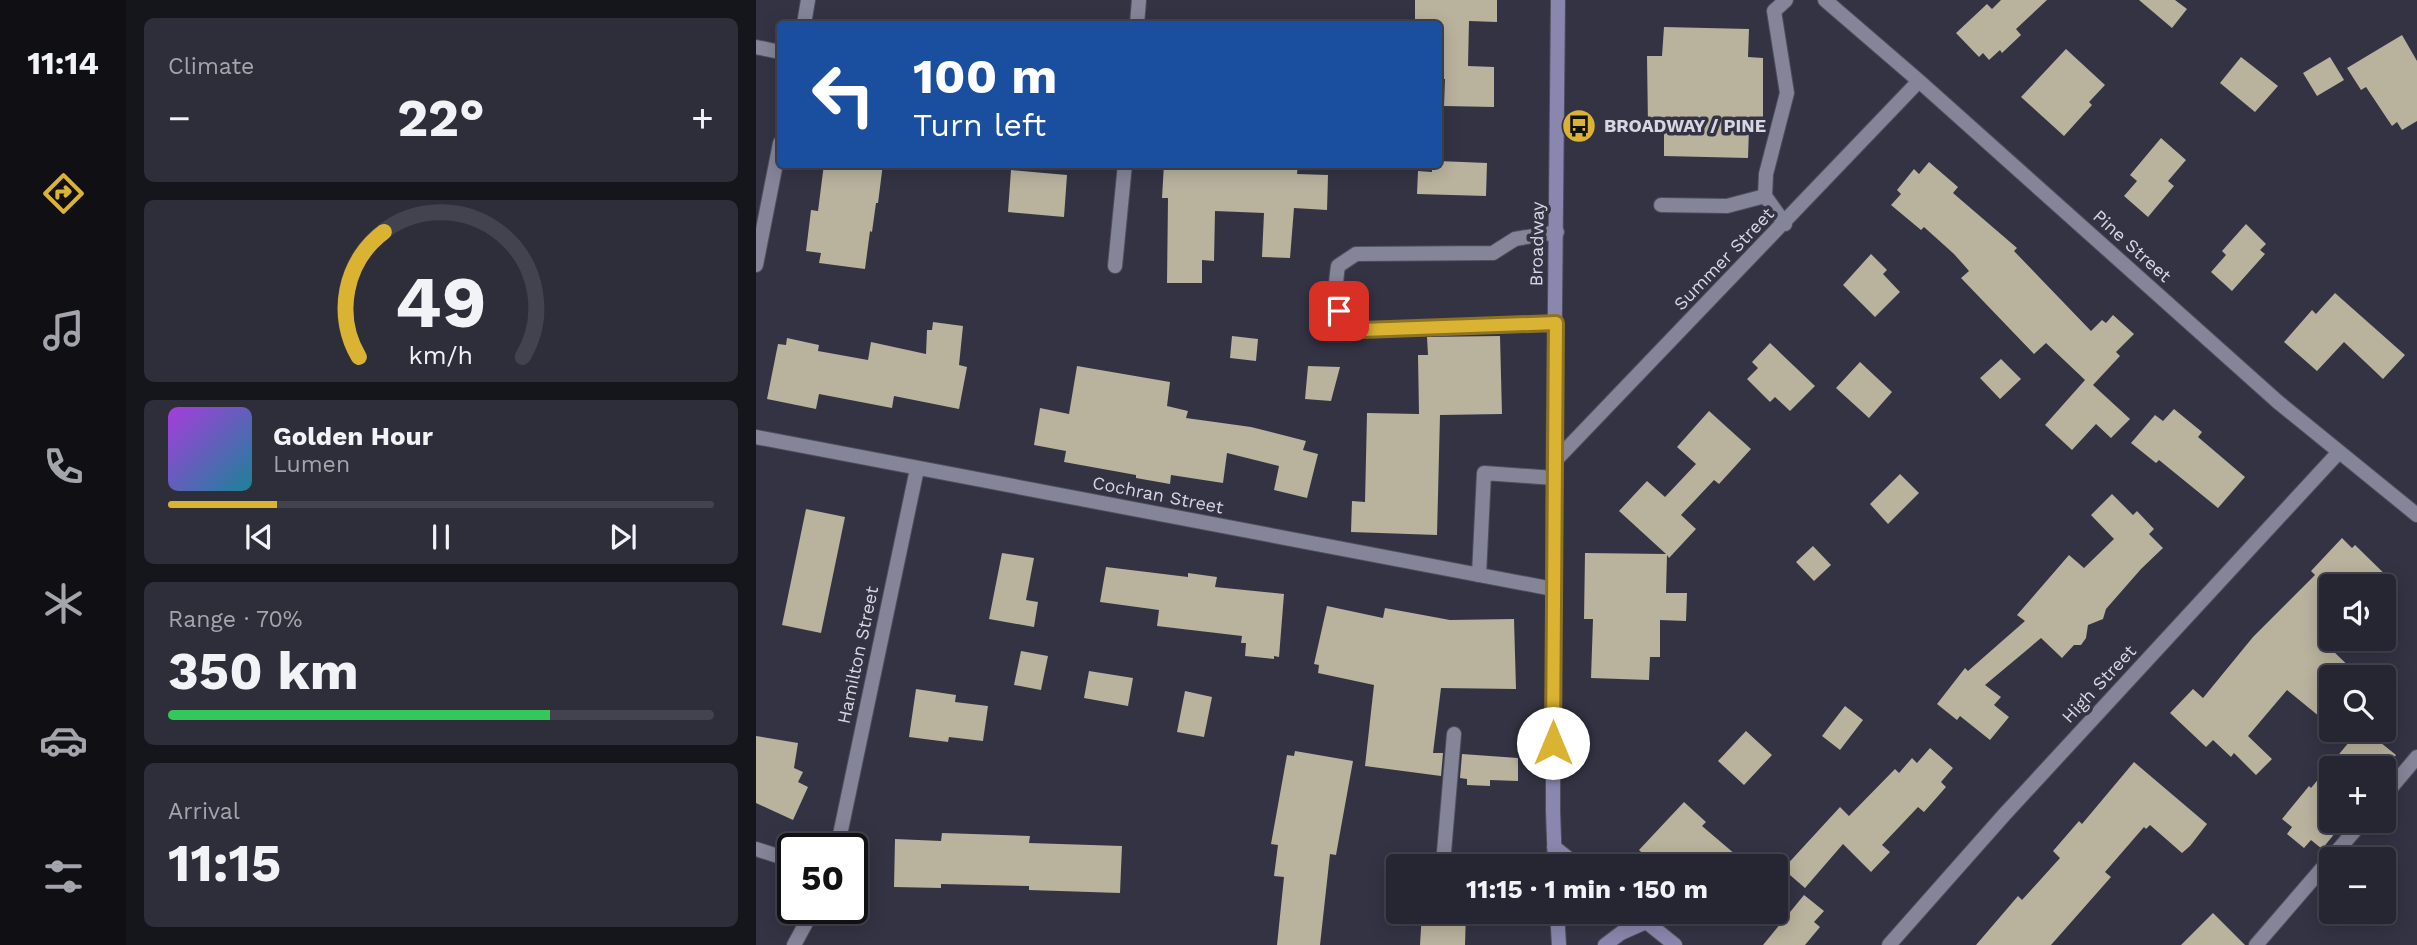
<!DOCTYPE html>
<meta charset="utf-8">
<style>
:root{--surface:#262633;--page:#2e2e3b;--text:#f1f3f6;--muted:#a4a5ac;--line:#42434e;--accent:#dab333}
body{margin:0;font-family:"Work Sans",sans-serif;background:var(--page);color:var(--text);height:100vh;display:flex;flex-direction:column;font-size:26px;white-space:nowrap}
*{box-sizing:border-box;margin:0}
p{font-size:23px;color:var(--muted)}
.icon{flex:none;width:38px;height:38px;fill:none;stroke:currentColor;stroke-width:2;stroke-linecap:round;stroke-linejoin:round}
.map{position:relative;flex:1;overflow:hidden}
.sheet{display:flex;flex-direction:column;gap:18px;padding:18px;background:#15151c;width:630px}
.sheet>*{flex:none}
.hud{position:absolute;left:21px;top:21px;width:665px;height:147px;border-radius:7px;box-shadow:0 4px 18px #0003,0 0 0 2px var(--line);background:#1a4fa0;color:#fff;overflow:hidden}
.buttons{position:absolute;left:1563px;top:574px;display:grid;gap:14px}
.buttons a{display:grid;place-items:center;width:77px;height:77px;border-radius:7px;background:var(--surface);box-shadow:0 4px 18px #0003,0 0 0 2px var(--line);font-size:35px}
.speed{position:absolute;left:21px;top:833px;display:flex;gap:14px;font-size:35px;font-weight:700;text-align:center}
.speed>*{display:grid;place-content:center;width:91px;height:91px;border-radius:50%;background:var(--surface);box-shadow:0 4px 18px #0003,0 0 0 2px var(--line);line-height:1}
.speed .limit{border:4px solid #111;border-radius:10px;background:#fff;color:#111}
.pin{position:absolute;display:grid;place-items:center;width:60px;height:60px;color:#fff;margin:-30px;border-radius:14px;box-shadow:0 4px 10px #0006}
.me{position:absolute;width:77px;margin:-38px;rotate:0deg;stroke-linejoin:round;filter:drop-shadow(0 0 5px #0008)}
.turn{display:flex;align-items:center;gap:24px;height:147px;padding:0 21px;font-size:32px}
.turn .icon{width:91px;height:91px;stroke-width:2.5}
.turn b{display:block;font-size:49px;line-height:60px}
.big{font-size:52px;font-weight:700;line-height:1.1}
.sheet .tile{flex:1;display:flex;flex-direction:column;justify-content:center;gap:10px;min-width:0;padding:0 24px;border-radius:10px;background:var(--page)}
.sheet .dial{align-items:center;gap:0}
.dial svg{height:182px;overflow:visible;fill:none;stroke:var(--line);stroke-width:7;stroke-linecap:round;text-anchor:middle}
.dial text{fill:var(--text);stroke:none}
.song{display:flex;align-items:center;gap:21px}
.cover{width:84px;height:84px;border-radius:10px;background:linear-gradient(135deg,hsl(280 70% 55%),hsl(190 70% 35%))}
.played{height:7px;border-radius:4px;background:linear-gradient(90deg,var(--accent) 20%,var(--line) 20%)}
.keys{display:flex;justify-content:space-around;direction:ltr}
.heat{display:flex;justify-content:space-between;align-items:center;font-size:38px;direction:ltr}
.charge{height:10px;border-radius:5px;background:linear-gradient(90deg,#34c759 70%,var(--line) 0)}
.trip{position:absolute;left:630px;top:854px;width:402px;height:70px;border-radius:7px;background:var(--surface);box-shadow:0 4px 18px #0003,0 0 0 2px var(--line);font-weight:700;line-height:70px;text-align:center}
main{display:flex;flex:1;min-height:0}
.tabs{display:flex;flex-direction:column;width:126px;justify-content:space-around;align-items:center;background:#0f0f14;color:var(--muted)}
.tabs .icon{width:49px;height:49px}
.tabs .on{color:var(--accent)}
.tabs b{font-size:32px;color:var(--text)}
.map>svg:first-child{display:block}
.building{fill:#b9b29d}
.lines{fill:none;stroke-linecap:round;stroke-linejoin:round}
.lane-casing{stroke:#504f5e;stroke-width:16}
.street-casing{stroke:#504f5e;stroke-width:16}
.secondary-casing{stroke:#504f5e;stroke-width:16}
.lane{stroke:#858599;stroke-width:14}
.street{stroke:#858599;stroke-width:14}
.secondary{stroke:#8987ad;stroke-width:14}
.route-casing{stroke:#8e7421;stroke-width:18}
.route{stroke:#dab333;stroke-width:12}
.labels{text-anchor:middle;stroke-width:7;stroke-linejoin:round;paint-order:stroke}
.poi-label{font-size:18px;font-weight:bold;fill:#d7d7e2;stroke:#334;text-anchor:start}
.street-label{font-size:18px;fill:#d7d7e2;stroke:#334}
</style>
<main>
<nav class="tabs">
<b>11:14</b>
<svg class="icon on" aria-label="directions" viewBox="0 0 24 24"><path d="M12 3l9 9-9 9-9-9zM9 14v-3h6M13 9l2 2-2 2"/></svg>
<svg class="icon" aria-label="music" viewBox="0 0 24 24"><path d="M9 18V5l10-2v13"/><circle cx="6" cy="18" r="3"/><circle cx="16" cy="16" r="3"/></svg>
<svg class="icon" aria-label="phone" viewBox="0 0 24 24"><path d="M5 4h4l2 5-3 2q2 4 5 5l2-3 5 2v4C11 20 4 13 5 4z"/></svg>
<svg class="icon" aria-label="climate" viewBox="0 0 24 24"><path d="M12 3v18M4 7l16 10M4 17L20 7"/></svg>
<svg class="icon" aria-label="car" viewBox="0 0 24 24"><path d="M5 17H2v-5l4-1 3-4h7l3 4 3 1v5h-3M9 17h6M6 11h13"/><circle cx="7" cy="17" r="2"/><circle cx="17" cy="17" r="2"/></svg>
<svg class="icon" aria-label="filters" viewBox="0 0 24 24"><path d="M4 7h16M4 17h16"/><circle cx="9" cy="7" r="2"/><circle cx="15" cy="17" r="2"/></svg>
</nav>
<section class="sheet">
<div class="tile"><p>Climate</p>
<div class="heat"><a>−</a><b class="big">22°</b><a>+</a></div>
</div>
<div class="tile dial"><svg viewBox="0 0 100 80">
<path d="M14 69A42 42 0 1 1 86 69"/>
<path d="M14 69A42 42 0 0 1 25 14" stroke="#dab333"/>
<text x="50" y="56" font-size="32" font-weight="700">49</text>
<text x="50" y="72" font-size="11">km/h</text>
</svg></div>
<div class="tile">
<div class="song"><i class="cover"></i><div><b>Golden Hour</b><p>Lumen</p></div></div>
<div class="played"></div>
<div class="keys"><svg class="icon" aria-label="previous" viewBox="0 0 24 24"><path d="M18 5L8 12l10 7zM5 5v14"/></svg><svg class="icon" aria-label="pause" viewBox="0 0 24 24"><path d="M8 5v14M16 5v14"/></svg><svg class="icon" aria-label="next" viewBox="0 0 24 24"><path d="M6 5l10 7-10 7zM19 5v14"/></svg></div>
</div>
<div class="tile"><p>Range · 70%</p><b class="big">350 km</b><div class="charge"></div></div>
<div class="tile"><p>Arrival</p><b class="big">11:15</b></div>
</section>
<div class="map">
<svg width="1661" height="945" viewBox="0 0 1661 945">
<rect width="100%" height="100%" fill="#334"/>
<path class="building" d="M659,0H741V22L713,21L712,66L738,67V107L688,106L689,79H682V21L659,20Z
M1245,0H1291L1260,29L1265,35L1246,53L1244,50L1233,60L1227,53L1223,57L1200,33L1231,4L1236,9Z
M1383,0H1419L1431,9L1416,28Z
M908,27L993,29L992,57L1007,58V128H993L992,158L908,156V127H892L891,56H906Z
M1646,35L1661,61V121L1646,130L1641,122L1636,126L1610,87L1605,90L1591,68Z
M1310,49L1349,85L1333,102L1336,105L1308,136L1265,97Z
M1485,57L1522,86L1499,112L1464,83Z
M1574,57L1588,80L1561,96L1547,73Z
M1405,138L1430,160L1412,181L1418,186L1392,217L1368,196L1381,181L1374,175Z
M682,161L731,163L730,196L661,194L662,171L676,172V164H682Z
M1173,162L1202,187L1197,193L1261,248L1258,251L1335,331L1346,320L1350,323L1357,315L1378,334L1360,352L1364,356L1337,385L1374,419L1355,438L1340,424L1316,450L1289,425L1329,380L1290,343L1278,354L1205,278L1213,271L1198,254L1168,227L1165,230L1135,205L1145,194L1141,190L1158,169L1163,174Z
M68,164H127L122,203H120L116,232L114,231L109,269L63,263L65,253L50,251L55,210L62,211Z
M408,164H542L541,174L572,175L571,210L538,208L534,258L506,257L508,213L459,211L458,261L446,260V283H411L412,198H406Z
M255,170L311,175L308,217L252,212Z
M1490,224L1510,244L1504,250L1509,254L1476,291L1455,272L1470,255L1466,251Z
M1115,254L1131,270L1127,274L1144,292L1119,317L1087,285Z
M1579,293L1649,355L1627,379L1588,342L1561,371L1528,342L1556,310L1560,314Z
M177,322L207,326L203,365L211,367L203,409L138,396L136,408L63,394L60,409L11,399L22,344L30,345L31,338L63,345L62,351L112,360L115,342L170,354L171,330H176Z
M476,336L502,339L500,361L474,358Z
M744,336L746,414L684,415L681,535L595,532L596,501L609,502L611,413L663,414L662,355H672L671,337Z
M1014,343L1059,386L1034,411L1019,397L1014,402L991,379L1002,368L996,362Z
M1245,359L1265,379L1244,399L1224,378Z
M1104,362L1136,392L1113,418L1080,388Z
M321,366L414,382L411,406L432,411L430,418L495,427L550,441L547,450L562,454L551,498L518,490L523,466L471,453L467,483L415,475L414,484L380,478V475L308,462L310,451L278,445L284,408L313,414Z
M552,366L584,367L575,401L549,399Z
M1418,409L1446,432L1442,437L1489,477L1462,508L1403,460L1400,463L1375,443L1399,415L1407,421Z
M953,411L995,449L963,484L958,480L925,515L940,529L913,558L911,555L910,593H931L930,621L904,620V657H894L893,680L835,678L837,619H828L829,553L910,554L863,511L891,481L909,497L940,464L921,447Z
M1144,474L1163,493L1132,524L1114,504Z
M1356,494L1377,515L1381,511L1398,529L1393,534L1407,548L1385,569L1350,609L1347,619L1332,625L1330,638L1325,645H1318L1306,658L1285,638L1229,685L1245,697L1238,705L1253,717L1234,740L1204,716L1201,720L1181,704L1209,668L1212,671L1269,621L1261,615L1313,555L1328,568L1358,539L1335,515Z
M50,509L89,517L65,633L26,625Z
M1586,538L1596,548L1599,545L1641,586H1575V649L1604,677H1575V726L1531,690L1492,736L1516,759L1500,775L1478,753L1475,757L1457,740L1450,747L1414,713L1437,689L1447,698L1497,637L1559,575L1555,571Z
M1057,546L1075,565L1058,581L1040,562Z
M246,553L278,558L270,600L282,602L278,627L233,619Z
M350,567L432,577V573L461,577L459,587L528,594L523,657L518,656V659L489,656L490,643H485L486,636L401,626L403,610L344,602Z
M571,606L627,618L629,608L694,620L758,619L760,689L685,688L677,753H687L685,776L609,766L618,685L562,673L563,665L558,664Z
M265,651L292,656L285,690L258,685Z
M333,671L377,678L372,706L328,698Z
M160,689L200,695L199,702L232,706L227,741L193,737L192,742L153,737Z
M429,691L456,697L448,737L421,732Z
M1089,706L1107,720L1084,750L1066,736Z
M1603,730H1609L1640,755L1629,768H1575V821H1589L1566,849L1555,840L1548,848L1531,834L1536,827L1526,819L1553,786L1555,788Z
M990,731L1016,755L988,785L962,761Z
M0,736L42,743L38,768L47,772L42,782L52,787L37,820L0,803Z
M1174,748L1197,768L1185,782L1190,787L1168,812L1162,807L1126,845L1134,852L1115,872L1087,844L1049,888L1027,869L1084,807L1093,816L1139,769L1143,773L1156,758L1161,763Z
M539,751L597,761L580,855L574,854L564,945H521L528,877L518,876L522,845L515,844L531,755L538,756Z
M706,754L762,758V781L734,780V786L711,785V779L704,778Z
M1378,762L1451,824L1434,846L1426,853L1394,825L1390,829L1388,827L1349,872L1355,877L1295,945H1220L1262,896L1266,900L1304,858L1297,851L1323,821L1326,824Z
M928,802L950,822L946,826L993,866H900L883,850Z
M186,833L274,836L273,843L366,846L364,893L273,890V886L185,884V888L138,887L139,839L185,841Z
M1048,895L1068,911L1058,922L1064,927L1049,945H1007Z
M666,912H710L709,945H664Z
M1457,913L1489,945H1425Z"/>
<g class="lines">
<g class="lane-casing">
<path id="lane" d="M905,205L971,206L1009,196
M1029,224L1009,196L1010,174L1031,93L1018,11L1030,0
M800,323L606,330C576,320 578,293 582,266L600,254L737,253L759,239L801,232
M723,575L728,473L798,478
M697,866L687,864L698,734"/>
</g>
<g class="street-casing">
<path id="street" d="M1069,0L1163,81L1522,402L1661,515
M48,24L52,0
M381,24L383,0
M0,47L24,52
M0,265L24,143
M359,266L369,164
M0,437L797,589
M798,462L1163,81
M1628,796L1661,757
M0,849L37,861
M81,849L161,469
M38,945L58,908
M1133,945L1248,815L1583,452
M1500,945L1607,821"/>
</g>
<g class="secondary-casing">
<path id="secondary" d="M798,847L822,866
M799,866L797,811V506L802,0
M801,912L803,945
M878,912L919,945
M849,945L865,933L890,922"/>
</g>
<use href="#lane" class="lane"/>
<use href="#street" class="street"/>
<use href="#secondary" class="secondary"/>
</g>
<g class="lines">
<g class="route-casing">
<path id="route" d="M583,311L593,325L606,330L800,323L797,743"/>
</g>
<use href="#route" class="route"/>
</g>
<defs>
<g id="bus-disc" transform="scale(1.75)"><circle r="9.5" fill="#dab333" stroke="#334"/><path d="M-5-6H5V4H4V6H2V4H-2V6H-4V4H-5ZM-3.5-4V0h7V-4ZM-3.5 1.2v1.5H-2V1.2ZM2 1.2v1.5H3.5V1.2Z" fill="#111"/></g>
</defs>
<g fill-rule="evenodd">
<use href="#bus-disc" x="823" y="126"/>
</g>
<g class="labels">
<g class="poi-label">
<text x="848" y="132">BROADWAY / PINE</text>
</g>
<g class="street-label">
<text transform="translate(781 244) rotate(-89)" y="6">Broadway</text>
<text transform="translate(1376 246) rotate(42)" y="6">Pine Street</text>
<text transform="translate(968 259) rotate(-46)" y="6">Summer Street</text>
<text transform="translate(402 495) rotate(11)" y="6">Cochran Street</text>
<text transform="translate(102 655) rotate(-78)" y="6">Hamilton Street</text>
<text transform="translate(1343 684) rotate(-47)" y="6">High Street</text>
</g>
</g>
</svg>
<div class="buttons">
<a><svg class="icon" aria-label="sound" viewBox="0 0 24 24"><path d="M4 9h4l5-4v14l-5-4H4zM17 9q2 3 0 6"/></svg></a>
<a><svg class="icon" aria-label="search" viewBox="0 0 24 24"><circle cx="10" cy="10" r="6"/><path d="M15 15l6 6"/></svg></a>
<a>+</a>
<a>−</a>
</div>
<div class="speed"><div class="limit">50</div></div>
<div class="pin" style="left:583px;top:311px;background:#d93025"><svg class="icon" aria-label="arrive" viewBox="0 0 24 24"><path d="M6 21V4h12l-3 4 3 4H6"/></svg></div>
<svg class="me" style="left:797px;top:743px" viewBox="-20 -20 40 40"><circle r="19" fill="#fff"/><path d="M0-13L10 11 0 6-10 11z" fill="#dab333"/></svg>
<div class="trip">11:15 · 1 min · 150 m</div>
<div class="hud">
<div class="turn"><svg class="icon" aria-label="left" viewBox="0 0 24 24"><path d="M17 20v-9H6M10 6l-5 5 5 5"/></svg><div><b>100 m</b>Turn left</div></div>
</div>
</div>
</main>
